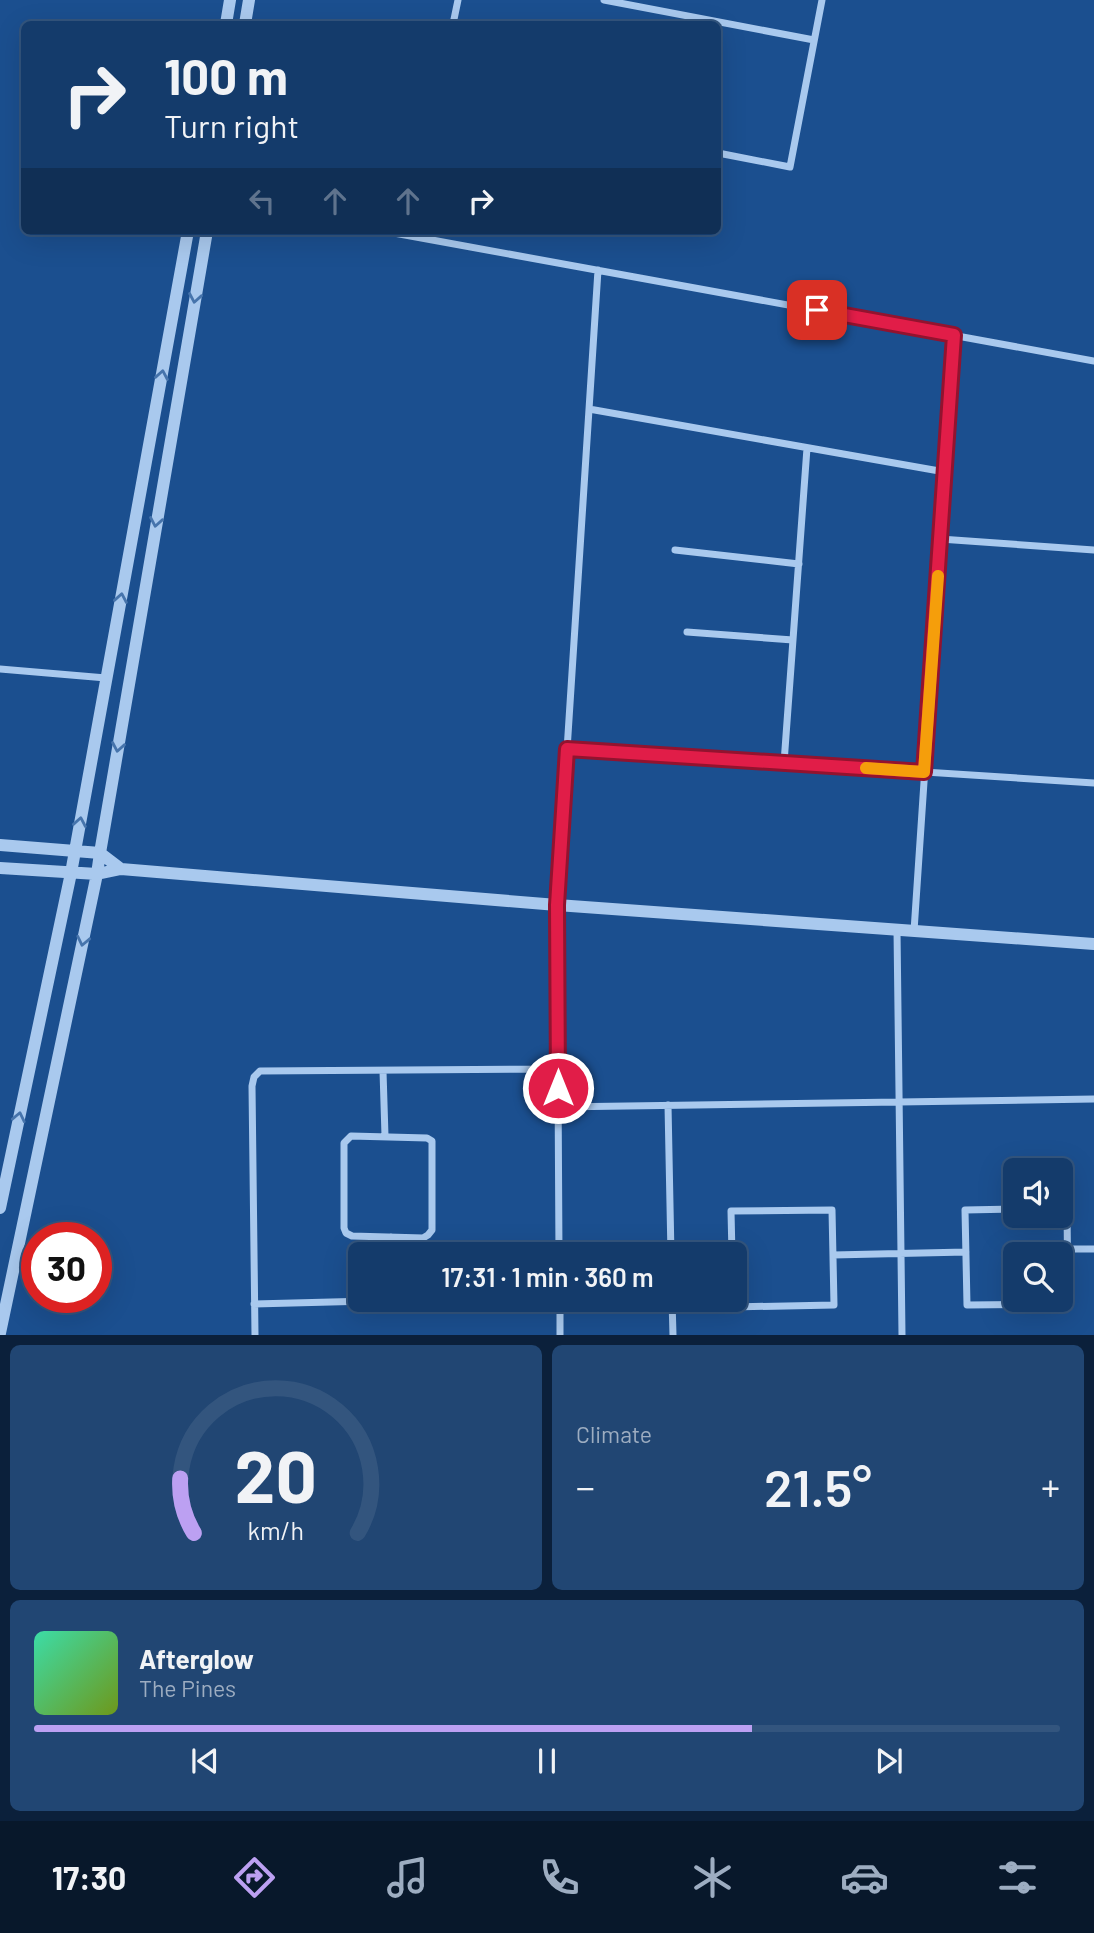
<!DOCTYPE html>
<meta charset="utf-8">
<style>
:root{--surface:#143b6b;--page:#214673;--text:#f1f3f6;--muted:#9dadc1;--line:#33557e;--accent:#bca0f2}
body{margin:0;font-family:Barlow,sans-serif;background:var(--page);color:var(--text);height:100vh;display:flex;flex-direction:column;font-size:26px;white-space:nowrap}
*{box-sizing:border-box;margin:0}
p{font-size:23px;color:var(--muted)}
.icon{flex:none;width:38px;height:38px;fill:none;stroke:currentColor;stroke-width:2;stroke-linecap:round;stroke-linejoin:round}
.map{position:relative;height:1335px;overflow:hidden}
.side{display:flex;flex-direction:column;gap:10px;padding:10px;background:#0b203b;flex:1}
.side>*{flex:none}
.top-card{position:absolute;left:21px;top:21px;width:700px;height:214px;border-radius:10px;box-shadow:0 7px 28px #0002,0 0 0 2px var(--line);background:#143b6b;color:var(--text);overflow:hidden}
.tools{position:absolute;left:1003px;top:1158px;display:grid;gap:14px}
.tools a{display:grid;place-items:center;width:70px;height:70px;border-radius:10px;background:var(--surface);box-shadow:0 7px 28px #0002,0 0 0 2px var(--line);font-size:35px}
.speed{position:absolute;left:21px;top:1222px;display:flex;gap:14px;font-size:35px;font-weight:700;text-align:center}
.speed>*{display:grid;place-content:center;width:91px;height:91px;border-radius:50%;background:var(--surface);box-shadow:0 7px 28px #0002,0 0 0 2px var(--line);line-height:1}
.speed .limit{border:10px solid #d22;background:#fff;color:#111}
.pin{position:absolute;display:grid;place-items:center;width:60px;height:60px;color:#fff;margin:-30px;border-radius:14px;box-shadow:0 4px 10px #0006}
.me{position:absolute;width:77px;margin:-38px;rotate:0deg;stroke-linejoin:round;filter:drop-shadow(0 0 5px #0008)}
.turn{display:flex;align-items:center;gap:24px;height:147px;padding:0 28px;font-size:32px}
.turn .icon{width:91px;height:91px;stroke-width:2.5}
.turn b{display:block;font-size:49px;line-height:60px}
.lanes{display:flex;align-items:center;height:66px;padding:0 28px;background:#0003;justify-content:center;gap:35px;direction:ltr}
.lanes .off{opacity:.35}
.big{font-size:52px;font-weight:600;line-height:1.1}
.side .card{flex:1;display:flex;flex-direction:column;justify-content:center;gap:10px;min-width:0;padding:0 24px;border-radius:10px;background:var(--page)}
.side .dial{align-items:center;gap:0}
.dial svg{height:182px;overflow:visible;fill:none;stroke:var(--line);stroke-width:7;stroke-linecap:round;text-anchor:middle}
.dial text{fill:var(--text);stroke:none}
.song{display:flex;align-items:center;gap:21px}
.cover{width:84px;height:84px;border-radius:10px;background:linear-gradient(135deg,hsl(160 70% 55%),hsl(80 70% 35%))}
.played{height:7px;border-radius:4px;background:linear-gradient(90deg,var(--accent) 70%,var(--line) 70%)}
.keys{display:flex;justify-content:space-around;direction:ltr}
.heat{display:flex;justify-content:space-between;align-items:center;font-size:38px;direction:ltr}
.side .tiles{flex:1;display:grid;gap:10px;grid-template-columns:1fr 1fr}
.card:last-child{grid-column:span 2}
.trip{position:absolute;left:348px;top:1242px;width:399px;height:70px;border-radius:10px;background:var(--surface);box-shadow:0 7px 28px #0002,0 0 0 2px var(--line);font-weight:600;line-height:70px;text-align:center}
.tabs{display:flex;height:112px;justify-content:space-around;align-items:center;background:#08182b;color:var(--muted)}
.tabs .icon{width:49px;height:49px}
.tabs .current{color:var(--accent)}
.tabs b{font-size:32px;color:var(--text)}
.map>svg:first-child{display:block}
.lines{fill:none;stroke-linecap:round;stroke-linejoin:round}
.minor{stroke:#a9c9ee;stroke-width:7}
.tertiary{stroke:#a9c9ee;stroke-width:12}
.oneway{stroke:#4674ac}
.route-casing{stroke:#92132f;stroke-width:18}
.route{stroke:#e11d48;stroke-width:12}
.slow{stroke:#f59e0b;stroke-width:12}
</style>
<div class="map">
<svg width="1094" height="1335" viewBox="0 0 1094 1335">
<rect width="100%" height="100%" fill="#1b4f8f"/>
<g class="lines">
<path class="minor" d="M604,0L814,40
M453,24L458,0
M718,153L790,167L822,0
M383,231L1094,361
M589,409L945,472
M940,539L1094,550
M675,550L799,564
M687,632L793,640
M0,669L106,678
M567,749L1094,783
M784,763L807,448
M897,930L902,1335
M914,931L954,335
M383,1071L385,1136
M668,1105L671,1255
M558,1107L1094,1099
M351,1136L427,1138L432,1141V1230L428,1235L423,1238L352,1236L346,1233L344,1228V1143Z
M1015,1209L965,1210L967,1305L1068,1304L1067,1209H1060
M391,1237V1255
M1067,1249H1094
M671,1254L732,1253
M559,1255L557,905L598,270
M732,1255L731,1211L832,1210L834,1305L732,1307V1300
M833,1255L966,1252
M560,1300V1335
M672,1300L673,1335
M254,1304L408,1300
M255,1335L252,1086L254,1077L260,1071L558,1069"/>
<path class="tertiary" d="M226,24L230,0
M245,24L249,0
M0,845L100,853L121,869
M0,868L97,874L121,869L557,905L1094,944
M0,1208L71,873L188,231
M0,1333L97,874L100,853L207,231"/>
</g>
<defs><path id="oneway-chevron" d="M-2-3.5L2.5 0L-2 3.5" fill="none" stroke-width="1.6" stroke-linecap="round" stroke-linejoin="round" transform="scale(1.75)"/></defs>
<g class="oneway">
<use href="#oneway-chevron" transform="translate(195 298) rotate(100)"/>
<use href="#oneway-chevron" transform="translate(162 375) rotate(-80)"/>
<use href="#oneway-chevron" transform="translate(156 522) rotate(100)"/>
<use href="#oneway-chevron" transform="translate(121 598) rotate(-80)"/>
<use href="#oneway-chevron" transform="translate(118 747) rotate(100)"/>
<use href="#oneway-chevron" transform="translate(80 822) rotate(-80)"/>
<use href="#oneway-chevron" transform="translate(83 941) rotate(102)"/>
<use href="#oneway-chevron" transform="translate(19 1117) rotate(-78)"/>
</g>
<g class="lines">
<g class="route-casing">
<path id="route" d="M558,1088L557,905L567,749L924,772L954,335L817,310"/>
</g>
<use href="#route" class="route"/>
<path class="slow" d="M866,768L924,772L938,576"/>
</g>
</svg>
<div class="tools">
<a><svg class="icon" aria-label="sound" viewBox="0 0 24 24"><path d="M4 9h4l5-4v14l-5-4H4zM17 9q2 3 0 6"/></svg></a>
<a><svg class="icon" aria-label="search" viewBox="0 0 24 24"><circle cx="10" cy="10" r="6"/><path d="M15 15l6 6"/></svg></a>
</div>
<div class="speed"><div class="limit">30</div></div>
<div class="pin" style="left:817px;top:310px;background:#d93025"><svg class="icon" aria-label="arrive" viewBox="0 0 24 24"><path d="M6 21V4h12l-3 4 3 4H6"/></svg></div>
<svg class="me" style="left:558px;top:1088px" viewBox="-20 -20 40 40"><circle r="17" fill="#e11d48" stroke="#fff" stroke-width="3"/><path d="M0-11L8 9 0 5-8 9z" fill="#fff"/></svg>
<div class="trip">17:31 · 1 min · 360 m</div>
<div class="top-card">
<div class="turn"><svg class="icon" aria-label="right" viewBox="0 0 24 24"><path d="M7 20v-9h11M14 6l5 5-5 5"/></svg><div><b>100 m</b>Turn right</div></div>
<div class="lanes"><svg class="icon off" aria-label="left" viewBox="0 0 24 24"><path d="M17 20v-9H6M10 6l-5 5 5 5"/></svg><svg class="icon off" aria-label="ahead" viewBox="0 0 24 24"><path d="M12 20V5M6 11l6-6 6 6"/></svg><svg class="icon off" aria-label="ahead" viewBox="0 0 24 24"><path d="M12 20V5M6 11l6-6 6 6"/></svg><svg class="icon" aria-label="right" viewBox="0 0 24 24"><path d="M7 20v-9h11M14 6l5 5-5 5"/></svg></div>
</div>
</div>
<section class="side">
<div class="tiles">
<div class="card dial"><svg viewBox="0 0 100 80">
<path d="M14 69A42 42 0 1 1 86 69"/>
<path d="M14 69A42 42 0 0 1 8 45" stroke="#bca0f2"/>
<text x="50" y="56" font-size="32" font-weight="700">20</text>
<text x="50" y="72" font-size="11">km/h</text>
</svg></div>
<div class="card"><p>Climate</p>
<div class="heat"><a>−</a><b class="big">21.5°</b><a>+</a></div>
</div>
<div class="card">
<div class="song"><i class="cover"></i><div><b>Afterglow</b><p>The Pines</p></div></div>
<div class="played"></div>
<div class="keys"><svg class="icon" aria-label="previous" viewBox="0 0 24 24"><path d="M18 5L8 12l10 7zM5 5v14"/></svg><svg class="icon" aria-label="pause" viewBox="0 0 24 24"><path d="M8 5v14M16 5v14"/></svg><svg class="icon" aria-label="next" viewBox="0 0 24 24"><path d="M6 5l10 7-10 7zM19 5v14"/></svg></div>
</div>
</div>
</section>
<nav class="tabs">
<b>17:30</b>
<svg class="icon current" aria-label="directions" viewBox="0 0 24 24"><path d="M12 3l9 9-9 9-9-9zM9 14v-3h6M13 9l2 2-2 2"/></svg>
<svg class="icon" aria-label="music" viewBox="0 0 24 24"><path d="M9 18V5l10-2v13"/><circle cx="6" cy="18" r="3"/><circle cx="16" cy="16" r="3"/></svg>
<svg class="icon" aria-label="phone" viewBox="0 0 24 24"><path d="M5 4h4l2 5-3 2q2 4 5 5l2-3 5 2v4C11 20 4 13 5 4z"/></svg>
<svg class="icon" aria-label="climate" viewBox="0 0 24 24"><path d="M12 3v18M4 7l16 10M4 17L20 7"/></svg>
<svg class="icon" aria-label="car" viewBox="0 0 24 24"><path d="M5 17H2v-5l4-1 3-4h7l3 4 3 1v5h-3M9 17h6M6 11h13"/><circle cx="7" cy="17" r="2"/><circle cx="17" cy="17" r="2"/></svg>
<svg class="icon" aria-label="filters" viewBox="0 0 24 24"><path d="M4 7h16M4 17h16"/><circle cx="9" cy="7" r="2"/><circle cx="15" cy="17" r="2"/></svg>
</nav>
